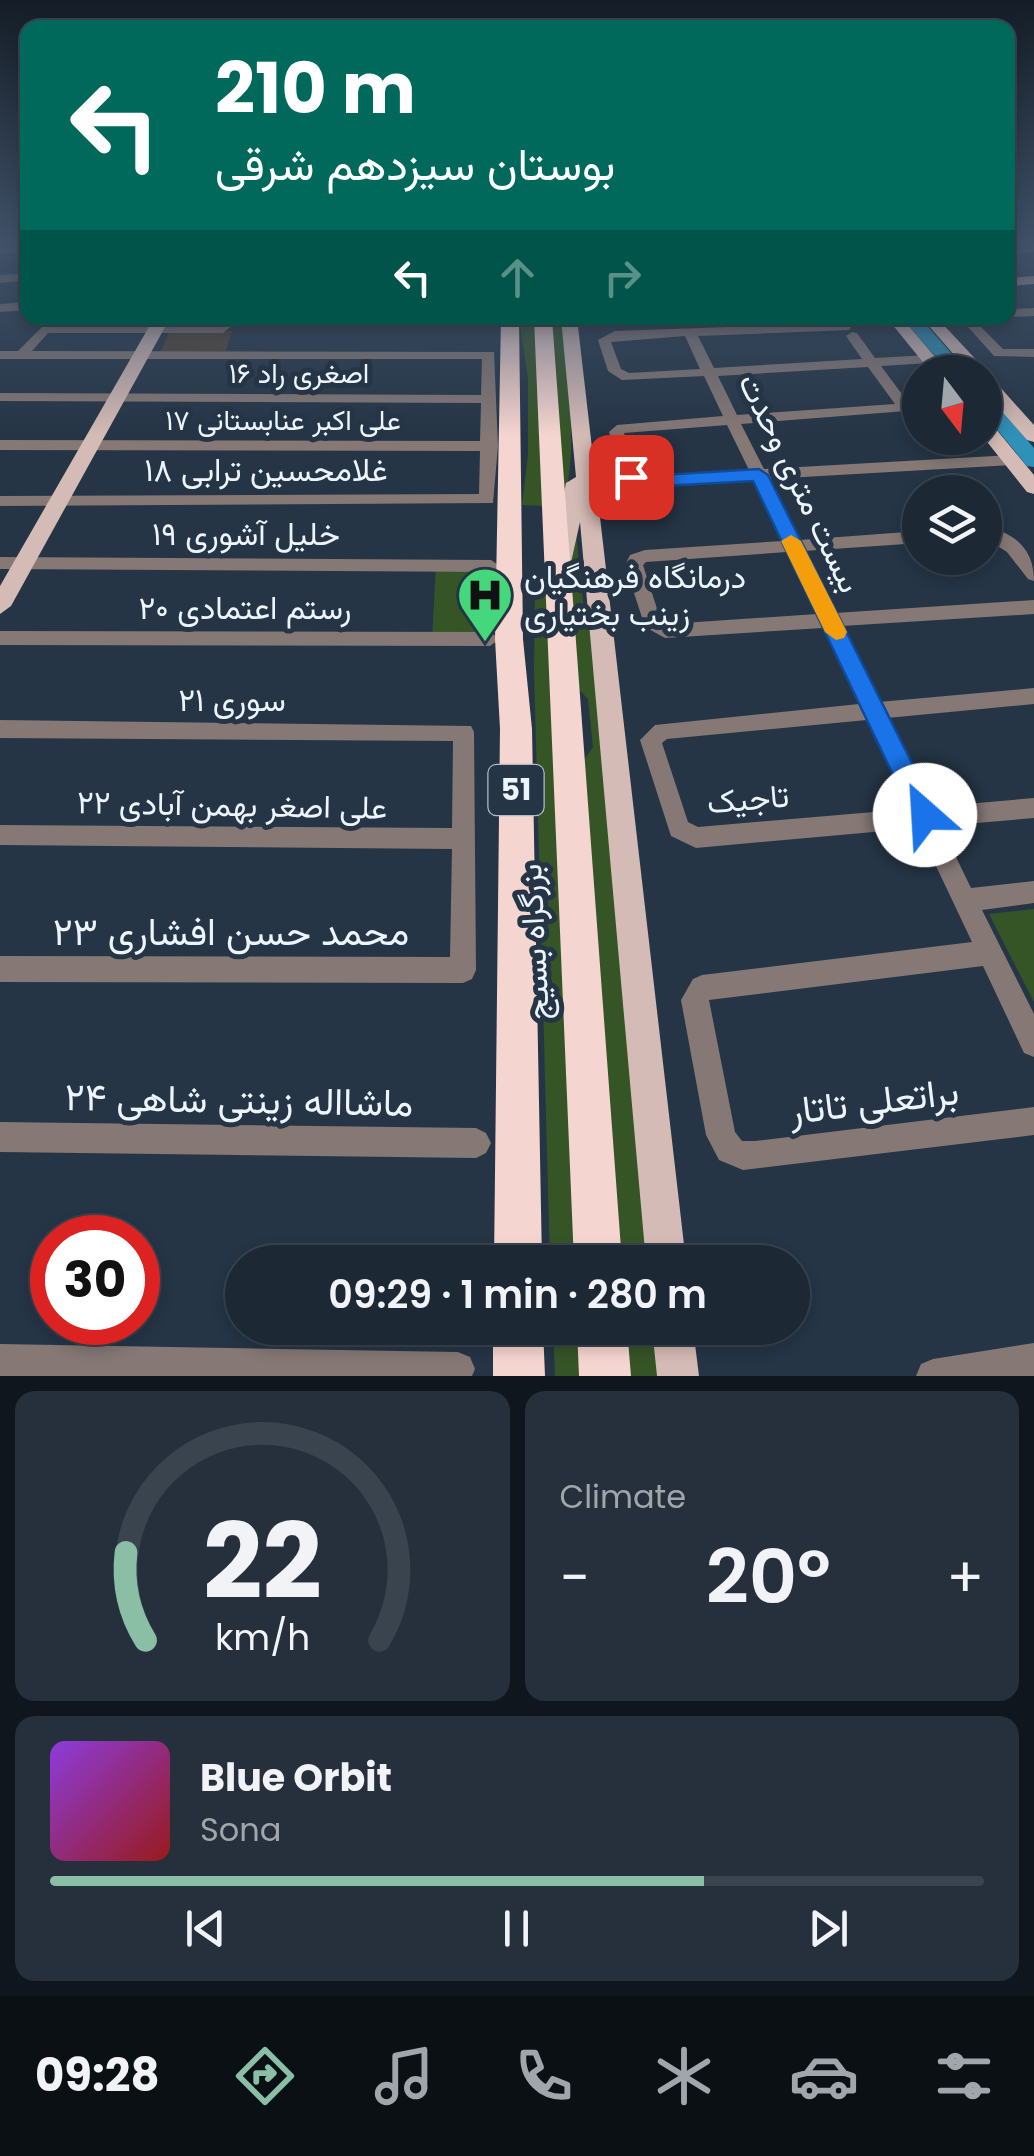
<!DOCTYPE html>
<meta charset="utf-8">
<style>
:root{--surface:#1c2834;--page:#25303c;--text:#f1f3f6;--muted:#a0a6ac;--line:#3a444f;--accent:#8abfa5}
body{margin:0;font-family:Poppins,Vazirmatn,sans-serif;background:var(--page);color:var(--text);height:100vh;display:flex;flex-direction:column;font-size:38px;white-space:nowrap}
*{box-sizing:border-box;margin:0}
p{font-size:32px;color:var(--muted)}
.icon{flex:none;width:55px;height:55px;fill:none;stroke:currentColor;stroke-width:2;stroke-linecap:round;stroke-linejoin:round}
.map{position:relative;height:1376px;overflow:hidden}
.side{display:flex;flex-direction:column;gap:15px;padding:15px;background:#0f161d;flex:1}
.side>*{flex:none}
.banner{position:absolute;left:20px;top:20px;width:995px;height:305px;border-radius:20px;box-shadow:0 5px 15px #0003,0 0 0 2px var(--line);background:#00695c;color:#fff;overflow:hidden}
.needle{width:65px;rotate:164deg}
.buttons{position:absolute;left:902px;top:355px;display:grid;gap:20px}
.buttons a{display:grid;place-items:center;width:100px;height:100px;border-radius:50%;background:var(--surface);box-shadow:0 5px 15px #0003,0 0 0 2px var(--line);font-size:50px}
.speed{position:absolute;left:30px;top:1215px;display:flex;gap:20px;font-size:50px;font-weight:700;text-align:center}
.speed>*{display:grid;place-content:center;width:130px;height:130px;border-radius:50%;background:var(--surface);box-shadow:0 5px 15px #0003,0 0 0 2px var(--line);line-height:1}
.speed .limit{border:15px solid #d22;background:#fff;color:#111}
.pin{position:absolute;display:grid;place-items:center;width:85px;height:85px;color:#fff;margin:-42px;border-radius:20px;box-shadow:0 5px 15px #0006}
.me{position:absolute;width:110px;margin:-55px;rotate:334deg;stroke-linejoin:round;filter:drop-shadow(0 0 8px #0008)}
.turn{display:flex;align-items:center;gap:35px;height:210px;padding:0 30px;font-size:45px}
.turn .icon{width:130px;height:130px;stroke-width:2.5}
.turn b{display:block;font-size:70px;line-height:85px}
.lanes{display:flex;align-items:center;height:95px;padding:0 30px;background:#0003;justify-content:center;gap:50px;direction:ltr}
.lanes .off{opacity:.35}
.big{font-size:75px;font-weight:600;line-height:1.1}
.side .widget{flex:1;display:flex;flex-direction:column;justify-content:center;gap:15px;min-width:0;padding:0 35px;border-radius:20px;background:var(--page)}
.side .dial{align-items:center;gap:0}
.dial svg{height:260px;overflow:visible;fill:none;stroke:var(--line);stroke-width:7;stroke-linecap:round;text-anchor:middle}
.dial text{fill:var(--text);stroke:none}
.song{display:flex;align-items:center;gap:30px}
.cover{width:120px;height:120px;border-radius:15px;background:linear-gradient(135deg,hsl(270 70% 55%),hsl(0 70% 35%))}
.played{height:10px;border-radius:5px;background:linear-gradient(90deg,var(--accent) 70%,var(--line) 70%)}
.keys{display:flex;justify-content:space-around;direction:ltr}
.heat{display:flex;justify-content:space-between;align-items:center;font-size:55px;direction:ltr}
.side .tiles{flex:1;display:grid;gap:15px;grid-template-columns:1fr 1fr}
.widget:last-child{grid-column:span 2}
.trip{position:absolute;left:225px;top:1245px;width:585px;height:100px;border-radius:50px;background:var(--surface);box-shadow:0 5px 15px #0003,0 0 0 2px var(--line);font-weight:600;line-height:100px;text-align:center}
.dock{display:flex;height:160px;justify-content:space-around;align-items:center;background:#0b1015;color:var(--muted)}
.dock .icon{width:70px;height:70px}
.dock .on{color:var(--accent)}
.dock b{font-size:45px;color:var(--text)}
.map>svg:first-child{display:block}
.green{fill:#365527}
.lines{fill:none;stroke-linecap:round;stroke-linejoin:round}
.river{fill:#2f91b8;fill-rule:evenodd}
.building{fill:#52422f}
.minor{fill:#857875;fill-rule:evenodd}
.major{fill:#d5bbb5;fill-rule:evenodd}
.highway{fill:#f5d5cf;fill-rule:evenodd}
.route{fill:#1a73e8;stroke:#114b97;stroke-width:2.5}
.slow{fill:#f59e0b}
.labels{text-anchor:middle;stroke-width:10;stroke-linejoin:round;paint-order:stroke}
.far-street-label{font-size:28px;fill:#ecf4fd;stroke:#253546}
.shield{fill:#253546;stroke:#b0bbc6;stroke-width:2.5}
.shield-label{font-size:30px;font-weight:bold;fill:#ecf4fd}
.street-label{font-size:32px;fill:#ecf4fd;stroke:#253546}
.poi-label{font-size:32px;fill:#ecf4fd;stroke:#253546;text-anchor:start}
.near-street-label{font-size:38px;fill:#ecf4fd;stroke:#253546}
</style>
<div class="map">
<svg width="1034" height="1376" viewBox="0 0 1034 1376">
<rect width="100%" height="100%" fill="#253546"/>
<path class="green" d="M519,318H536L544,506L522,505L528,455V378Z
M550,318H564C563,390 582,434 562,510Z
M573,502L583,602L593,614L650,1262H614L582,763L593,747L588,699L577,687L569,574Z
M436,565L491,566L490,639H432Z
M549,590L580,1262H550L534,670L535,591Z
M1034,909V1002L989,914Z
M553,1328H583L585,1376H555Z
M619,1328H656L661,1376H623Z"/>
<g class="lines">
<path class="river" d="M902,318H920L968,372H949Z
M985,397L992,399L1034,448V467L1027,466L985,415Z"/>
</g>
<path class="building" d="M232,331L226,351L160,353L169,333Z"/>
<g class="lines">
<path class="minor" d="M28,246V252L0,254V248Z
M1034,246V252L1008,254V248Z
M28,273V280L0,283V275Z
M28,302V310L0,312V304Z
M1034,308V316L1008,317V309Z
M226,318H486L480,322L234,324L223,333H48L32,351L494,352L498,446L493,503L0,506V496L479,494L480,451L0,450V440L480,441L481,403L0,401V393L481,395L482,359H0V351H18L44,325H220Z
M960,318H972L1003,349H1034V357L994,356Z
M845,323L851,327L849,330L698,336L714,368L862,359L846,336L852,332L857,333L875,358L929,355L936,359L929,363L881,366L910,405L906,411L741,424L764,469L1012,455L1020,460L1012,465L769,479L799,540L920,531V543L804,551L835,613L1034,600V614L842,626L879,702L1034,688V704L887,718L931,807L1034,798V818L941,826L971,888L1034,881V903L982,910L1034,1014V1057L1024,1053L983,966L709,1000L735,1132L742,1141H755L1034,1107V1135L743,1170L719,1160L706,1135L681,1000L693,979L702,975L972,942L918,828L696,848L671,836L640,740L655,725L859,704L823,628L665,638L645,627L625,565L630,555L645,550L782,541L753,480L644,486L625,480L609,432L617,425L723,416L704,376L622,380L608,371L598,340L615,331ZM685,336L700,369L629,373L621,369L611,342ZM868,367L895,404L737,415L718,376ZM727,425L749,470L645,476L638,474L624,433ZM787,552L817,614L668,624L660,618L643,565L646,562ZM867,720L909,809L698,827L688,822L662,743L667,739Z
M985,526C1015,533 1034,549 1034,581L1028,579L1007,552L985,538Z
M0,557L491,560L500,566L491,572L0,569Z
M0,631L490,632L500,639L490,646L0,645Z
M0,720L471,726L474,732L476,970L472,979L463,983L0,982V956L450,957L452,849L0,845V825L452,828L453,741L0,738Z
M0,1122L476,1128L486,1133L491,1143L486,1153L476,1158L0,1152Z
M1034,1343V1376H916L921,1364L933,1359Z
M0,1344L458,1352L470,1357L475,1369L472,1376H0Z"/>
<path class="major" d="M1034,276V284L1008,286V278Z
M154,318H170L11,606L0,614V586Z
M561,318H577L686,1262H646L580,522L570,567H554L551,562L566,483L576,477Z
M887,318H902L948,372H931Z
M922,318H937L984,368L986,372L985,374L969,372Z
M985,376L991,377L1034,425V442L1027,440L985,392Z
M985,421L991,423L1034,475V494L1027,492L984,438Z
M652,1328H693L699,1376H657Z"/>
<path class="highway" d="M501,318H519L523,639L532,729L542,1262H494L500,729L495,639Z
M534,318H552L622,1262H574Z
M493,1328H543L545,1376H493Z
M577,1328H627L631,1376H579Z"/>
</g>
<linearGradient id="sky" x2="0" y2="1"><stop stop-color="#141d26"/><stop offset="0.56" stop-color="#405168"/><stop offset="1" stop-color="#405168" stop-opacity="0"/></linearGradient>
<rect width="1034" height="436" fill="url(#sky)"/>
<path class="route" d="M759,469L768,475L938,815L934,823L925,826L916,823L753,481L644,487L622,477L631,472L645,476Z"/>
<path class="slow" d="M791,535L801,541L847,632L844,638L836,640L825,632L781,541Z"/>
<defs>
<g id="hospital-pin" transform="scale(2.875)"><path d="M0 17L-7.5 6A9.5 9.5 0 1 1 7.5 6Z" fill="#44d77b" stroke="#253546"/><path d="M-5-5h3v3.5h4V-5h3V5h-3V1.5h-4V5h-3Z" fill="#111"/></g>
</defs>
<g fill-rule="evenodd">
<use href="#hospital-pin" x="485" y="595"/>
</g>
<g class="labels">
<g class="far-street-label">
<text x="299" y="383">اصغری راد ۱۶</text>
<text x="283" y="430">علی اکبر عنابستانی ۱۷</text>
</g>
<rect class="shield" x="488.5" y="765" width="55" height="50" rx="8"/>
<g class="shield-label">
<text x="516" y="800">51</text>
</g>
<g class="street-label">
<text x="266" y="481">غلامحسین ترابی ۱۸</text>
<text transform="translate(800 483) rotate(64)" y="11">بیست متری وحدت</text>
<text x="246" y="545">خلیل آشوری ۱۹</text>
<text x="245" y="619">رستم اعتمادی ۲۰</text>
<text x="232" y="711">سوری ۲۱</text>
<text transform="translate(748 799) rotate(-5)" y="11">تاجیک</text>
<text transform="translate(232 805) rotate(1)" y="11">علی اصغر بهمن آبادی ۲۲</text>
<text transform="translate(534 942) rotate(-93)" y="11">بزرگراه بسیج</text>
</g>
<g class="poi-label">
<text x="524" y="588">درمانگاه فرهنگیان<tspan x="524" dy="37">زینب بختیاری</tspan></text>
</g>
<g class="near-street-label">
<text x="231" y="945">محمد حسن افشاری ۲۳</text>
<text transform="translate(239 1100) rotate(1)" y="13">ماشااله زینتی شاهی ۲۴</text>
<text transform="translate(874 1101) rotate(-7)" y="13">براتعلی تاتار</text>
</g>
</g>
</svg>
<div class="buttons">
<a><svg class="needle" viewBox="-14 -14 28 28"><path d="M0-13l5 13h-10z" fill="#e53935"/><path d="M0 13l5-13h-10z" fill="#a0a6ac"/></svg></a>
<a><svg class="icon" aria-label="layers" viewBox="0 0 24 24"><path d="M12 4l9 5-9 5-9-5zM3 14l9 5 9-5"/></svg></a>
</div>
<div class="speed"><div class="limit">30</div></div>
<div class="pin" style="left:631px;top:477px;background:#d93025"><svg class="icon" aria-label="arrive" viewBox="0 0 24 24"><path d="M6 21V4h12l-3 4 3 4H6"/></svg></div>
<svg class="me" style="left:925px;top:815px" viewBox="-20 -20 40 40"><circle r="19" fill="#fff"/><path d="M0-13L10 11 0 6-10 11z" fill="#1a73e8"/></svg>
<div class="trip">09:29 · 1 min · 280 m</div>
<div class="banner">
<div class="turn"><svg class="icon" aria-label="left" viewBox="0 0 24 24"><path d="M17 20v-9H6M10 6l-5 5 5 5"/></svg><div><b>210 m</b>بوستان سیزدهم شرقی</div></div>
<div class="lanes"><svg class="icon" aria-label="left" viewBox="0 0 24 24"><path d="M17 20v-9H6M10 6l-5 5 5 5"/></svg><svg class="icon off" aria-label="ahead" viewBox="0 0 24 24"><path d="M12 20V5M6 11l6-6 6 6"/></svg><svg class="icon off" aria-label="right" viewBox="0 0 24 24"><path d="M7 20v-9h11M14 6l5 5-5 5"/></svg></div>
</div>
</div>
<section class="side">
<div class="tiles">
<div class="widget dial"><svg viewBox="0 0 100 80">
<path d="M14 69A42 42 0 1 1 86 69"/>
<path d="M14 69A42 42 0 0 1 8 42" stroke="#8abfa5"/>
<text x="50" y="56" font-size="32" font-weight="700">22</text>
<text x="50" y="72" font-size="11">km/h</text>
</svg></div>
<div class="widget"><p>Climate</p>
<div class="heat"><a>−</a><b class="big">20°</b><a>+</a></div>
</div>
<div class="widget">
<div class="song"><i class="cover"></i><div><b>Blue Orbit</b><p>Sona</p></div></div>
<div class="played"></div>
<div class="keys"><svg class="icon" aria-label="previous" viewBox="0 0 24 24"><path d="M18 5L8 12l10 7zM5 5v14"/></svg><svg class="icon" aria-label="pause" viewBox="0 0 24 24"><path d="M8 5v14M16 5v14"/></svg><svg class="icon" aria-label="next" viewBox="0 0 24 24"><path d="M6 5l10 7-10 7zM19 5v14"/></svg></div>
</div>
</div>
</section>
<nav class="dock">
<b>09:28</b>
<svg class="icon on" aria-label="directions" viewBox="0 0 24 24"><path d="M12 3l9 9-9 9-9-9zM9 14v-3h6M13 9l2 2-2 2"/></svg>
<svg class="icon" aria-label="music" viewBox="0 0 24 24"><path d="M9 18V5l10-2v13"/><circle cx="6" cy="18" r="3"/><circle cx="16" cy="16" r="3"/></svg>
<svg class="icon" aria-label="phone" viewBox="0 0 24 24"><path d="M5 4h4l2 5-3 2q2 4 5 5l2-3 5 2v4C11 20 4 13 5 4z"/></svg>
<svg class="icon" aria-label="climate" viewBox="0 0 24 24"><path d="M12 3v18M4 7l16 10M4 17L20 7"/></svg>
<svg class="icon" aria-label="car" viewBox="0 0 24 24"><path d="M5 17H2v-5l4-1 3-4h7l3 4 3 1v5h-3M9 17h6M6 11h13"/><circle cx="7" cy="17" r="2"/><circle cx="17" cy="17" r="2"/></svg>
<svg class="icon" aria-label="filters" viewBox="0 0 24 24"><path d="M4 7h16M4 17h16"/><circle cx="9" cy="7" r="2"/><circle cx="15" cy="17" r="2"/></svg>
</nav>
